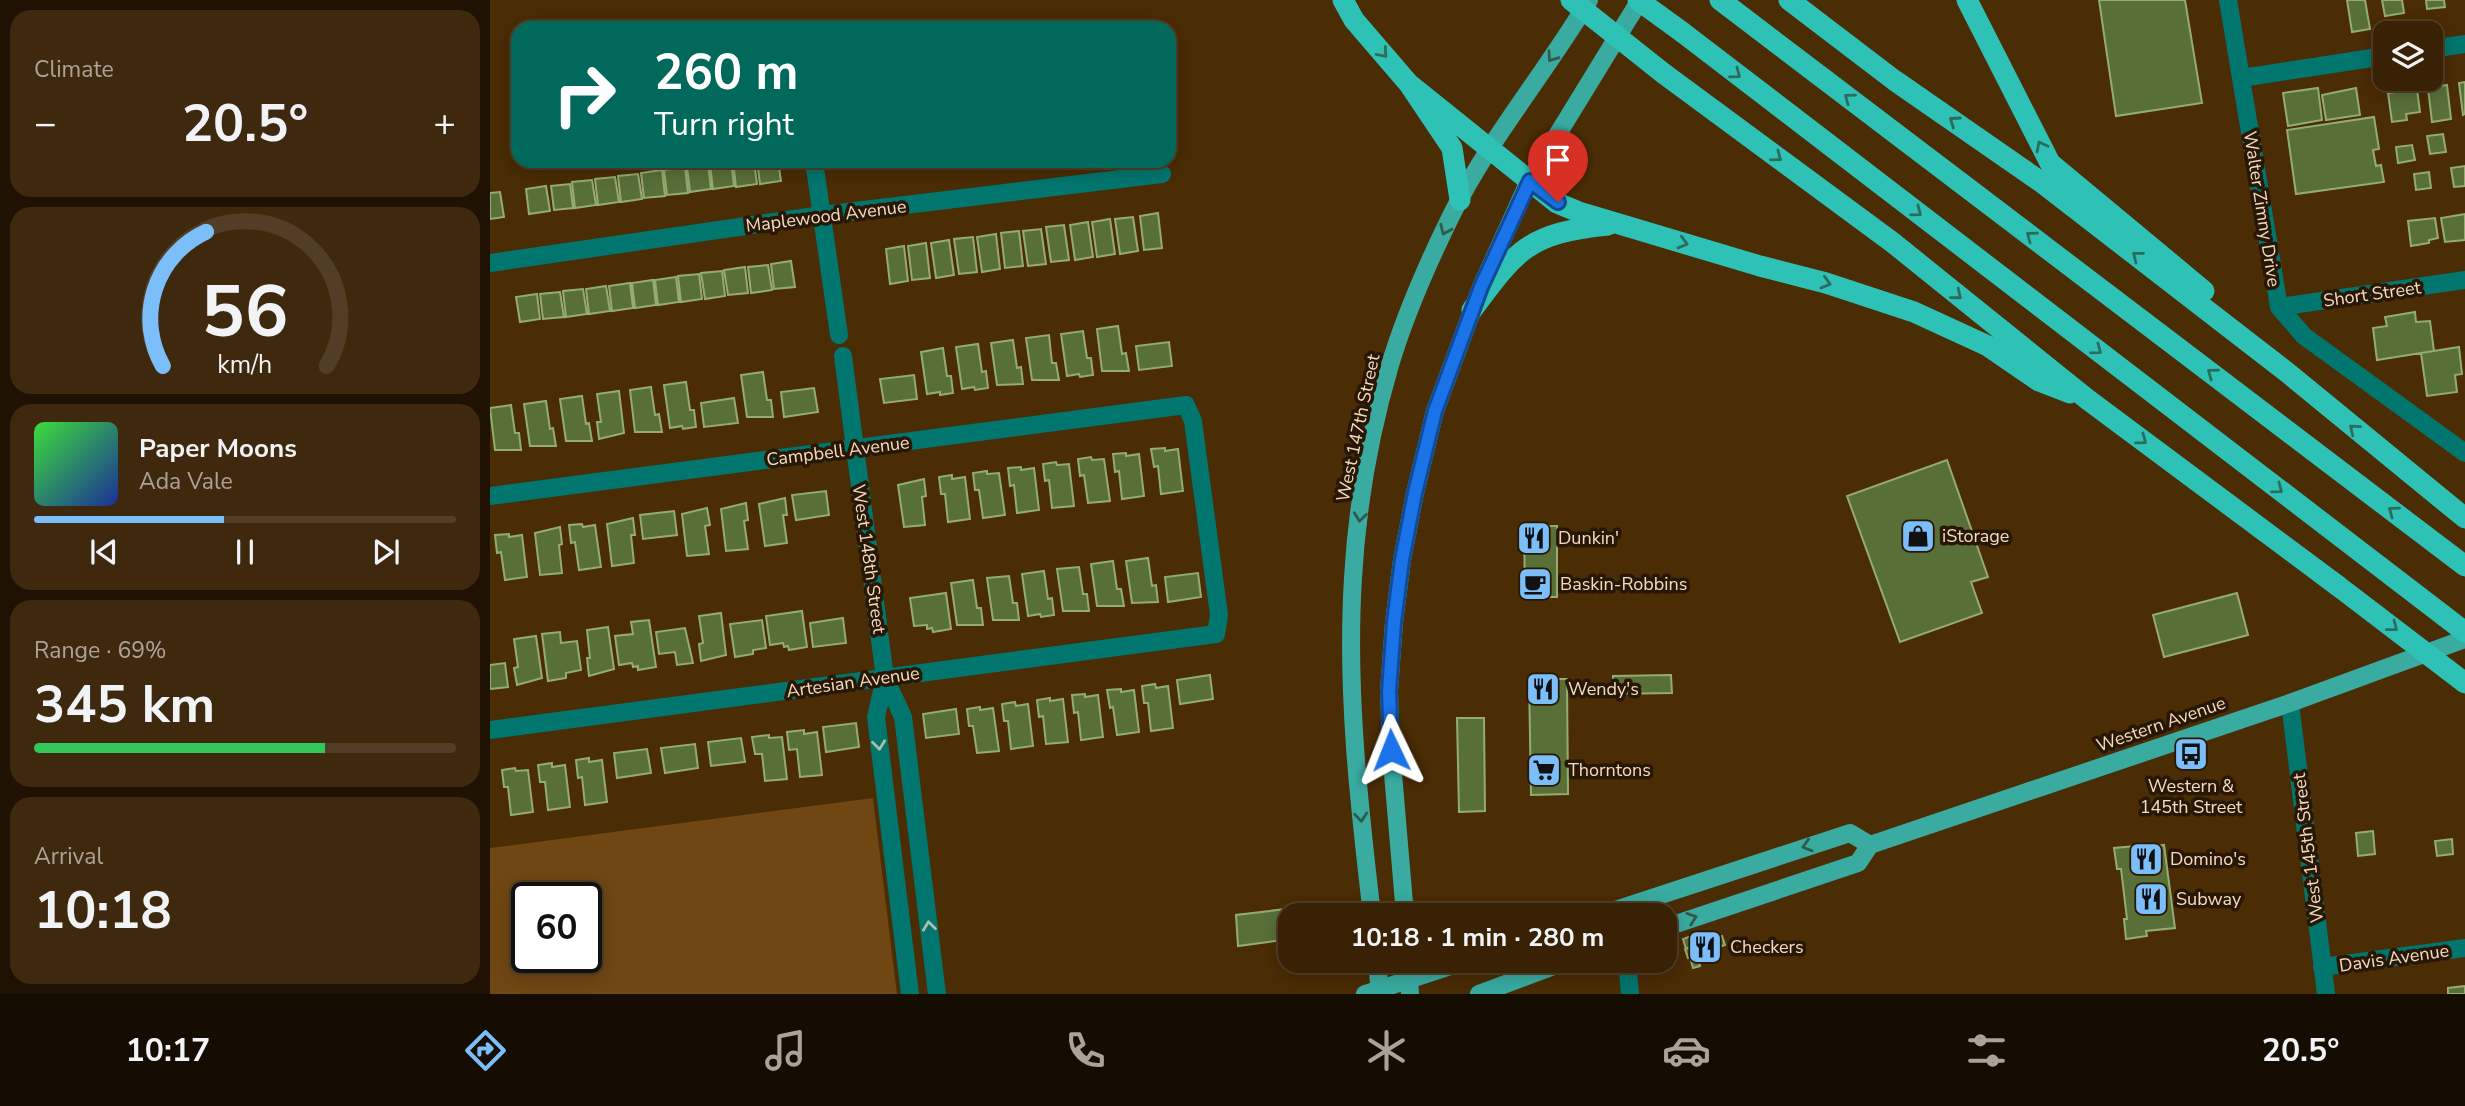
<!DOCTYPE html>
<meta charset="utf-8">
<style>
:root{--surface:#382104;--page:#3f290e;--text:#f1f3f6;--muted:#aba39a;--line:#523e26;--accent:#7cbef9}
body{margin:0;font-family:"Nunito Sans",sans-serif;background:var(--page);color:var(--text);height:100vh;display:flex;flex-direction:column;font-size:26px;white-space:nowrap}
*{box-sizing:border-box;margin:0}
p{font-size:23px;color:var(--muted)}
.icon{flex:none;width:38px;height:38px;fill:none;stroke:currentColor;stroke-width:2;stroke-linecap:round;stroke-linejoin:round}
.map{position:relative;flex:1;overflow:hidden}
.details{display:flex;flex-direction:column;gap:10px;padding:10px;background:#1f1202;width:490px}
.details>*{flex:none}
.hud{position:absolute;left:21px;top:21px;width:665px;height:147px;border-radius:21px;box-shadow:0 4px 18px #0003,0 0 0 2px var(--line);background:#00695c;color:#fff;overflow:hidden}
.buttons{position:absolute;left:1883px;top:21px;display:grid;gap:14px}
.buttons a{display:grid;place-items:center;width:70px;height:70px;border-radius:14px;background:var(--surface);box-shadow:0 4px 18px #0003,0 0 0 2px var(--line);font-size:35px}
.speed{position:absolute;left:21px;top:882px;display:flex;gap:14px;font-size:35px;font-weight:700;text-align:center}
.speed>*{display:grid;place-content:center;width:91px;height:91px;border-radius:50%;background:var(--surface);box-shadow:0 4px 18px #0003,0 0 0 2px var(--line);line-height:1}
.speed .limit{border:4px solid #111;border-radius:10px;background:#fff;color:#111}
.pin{position:absolute;display:grid;place-items:center;width:60px;height:60px;color:#fff;margin:-72px -30px;border-radius:50% 50% 50% 0;rotate:-45deg;box-shadow:0 0 7px #0007}
.pin .icon{rotate:45deg}
.me{position:absolute;width:77px;margin:-38px;rotate:358deg;stroke-linejoin:round;filter:drop-shadow(0 0 5px #0008)}
.turn{display:flex;align-items:center;gap:24px;height:147px;padding:0 28px;font-size:32px}
.turn .icon{width:91px;height:91px;stroke-width:2.5}
.turn b{display:block;font-size:49px;line-height:60px}
.big{font-size:52px;font-weight:700;line-height:1.1}
.details .tile{flex:1;display:flex;flex-direction:column;justify-content:center;gap:10px;min-width:0;padding:0 24px;border-radius:21px;background:var(--page)}
.details .dial{align-items:center;gap:0}
.dial svg{height:182px;overflow:visible;fill:none;stroke:var(--line);stroke-width:7;stroke-linecap:round;text-anchor:middle}
.dial text{fill:var(--text);stroke:none}
.song{display:flex;align-items:center;gap:21px}
.cover{width:84px;height:84px;border-radius:10px;background:linear-gradient(135deg,hsl(120 70% 55%),hsl(230 70% 35%))}
.played{height:7px;border-radius:4px;background:linear-gradient(90deg,var(--accent) 45%,var(--line) 45%)}
.keys{display:flex;justify-content:space-around;direction:ltr}
.heat{display:flex;justify-content:space-between;align-items:center;font-size:38px;direction:ltr}
.charge{height:10px;border-radius:5px;background:linear-gradient(90deg,#34c759 69%,var(--line) 0)}
.trip{position:absolute;left:788px;top:903px;width:399px;height:70px;border-radius:21px;background:var(--surface);box-shadow:0 4px 18px #0003,0 0 0 2px var(--line);font-weight:700;line-height:70px;text-align:center}
.tabs{display:flex;height:112px;justify-content:space-around;align-items:center;background:#160d02;color:var(--muted)}
.tabs .icon{width:49px;height:49px}
.tabs .selected{color:var(--accent)}
.tabs b{font-size:32px;color:var(--text)}
main{display:flex;flex:1;min-height:0}
.map>svg:first-child{display:block}
.green{fill:#704612;fill-rule:evenodd}
.building{fill:#596f38;stroke:#94ac72;stroke-width:2}
.lines{fill:none;stroke-linecap:round;stroke-linejoin:round}
.minor{stroke:#00766f;stroke-width:18}
.major{stroke:#39aba1;stroke-width:18}
.highway{stroke:#2ec2b6;stroke-width:21}
.highway-bridge{stroke:#2ec2b6;stroke-width:21}
.oneway{stroke:#2b6c5d}
.oneway2{stroke:#305a4b}
.oneway3{stroke:#aabdaa}
.route-casing{stroke:#114b97;stroke-width:18}
.route{stroke:#1a73e8;stroke-width:12}
.labels{text-anchor:middle;stroke-width:7;stroke-linejoin:round;paint-order:stroke}
.street-label{font-size:18px;fill:#f3dbc3;stroke:#281704}
.poi-label{font-size:18px;fill:#f3dbc3;stroke:#281704;text-anchor:start}
</style>
<main>
<section class="details">
<div class="tile"><p>Climate</p>
<div class="heat"><a>−</a><b class="big">20.5°</b><a>+</a></div>
</div>
<div class="tile dial"><svg viewBox="0 0 100 80">
<path d="M14 69A42 42 0 1 1 86 69"/>
<path d="M14 69A42 42 0 0 1 33 10" stroke="#7cbef9"/>
<text x="50" y="56" font-size="32" font-weight="700">56</text>
<text x="50" y="72" font-size="11">km/h</text>
</svg></div>
<div class="tile">
<div class="song"><i class="cover"></i><div><b>Paper Moons</b><p>Ada Vale</p></div></div>
<div class="played"></div>
<div class="keys"><svg class="icon" aria-label="previous" viewBox="0 0 24 24"><path d="M18 5L8 12l10 7zM5 5v14"/></svg><svg class="icon" aria-label="pause" viewBox="0 0 24 24"><path d="M8 5v14M16 5v14"/></svg><svg class="icon" aria-label="next" viewBox="0 0 24 24"><path d="M6 5l10 7-10 7zM19 5v14"/></svg></div>
</div>
<div class="tile"><p>Range · 69%</p><b class="big">345 km</b><div class="charge"></div></div>
<div class="tile"><p>Arrival</p><b class="big">10:18</b></div>
</section>
<div class="map">
<svg width="1975" height="994" viewBox="0 0 1975 994">
<rect width="100%" height="100%" fill="#4a2c05"/>
<path class="green" d="M383,798L407,994H0V848ZM37,898H96V957H37Z"/>
<path class="building" d="M1609,0H1695L1712,103L1626,116Z
M1857,0H1875L1880,29L1862,32Z
M1892,0H1912L1914,13L1895,16Z
M1936,0H1954L1955,7L1937,9Z
M1975,82V114L1973,115L1969,83Z
M1957,85L1961,119L1942,122L1938,88Z
M1828,88L1832,120L1798,126L1793,93Z
M1866,88L1870,115L1836,120L1832,95Z
M1927,89L1930,112L1916,114L1917,120L1902,122L1898,93Z
M1884,117L1889,149L1883,150L1886,166L1891,165L1894,182L1806,194L1797,130Z
M1953,134L1956,152L1940,154L1937,136Z
M1922,145L1925,160L1908,163L1906,147Z
M241,161L244,186L223,189L220,164Z
M243,161H264L267,184L246,187Z
M267,161H288L291,181L270,184Z
M361,161H379V165L361,166Z
M385,161H403V166L386,168Z
M218,164L221,189L200,192L197,167Z
M1975,166V186L1964,187L1961,168Z
M195,167L198,193L177,195L174,170Z
M172,170L175,196L154,198L151,173Z
M1939,172L1941,188L1926,190L1924,174Z
M148,174L152,199L131,202L128,176Z
M125,177L129,202L108,205L105,179Z
M102,180L106,205L85,208L82,182Z
M80,184L83,208L64,210L61,186Z
M56,186L60,211L39,214L36,189Z
M10,192L14,217L0,219V193Z
M668,213L672,248L654,250L650,216Z
M1975,214V240L1955,242L1951,218Z
M643,217L648,251L630,254L625,219Z
M1945,218L1948,238L1939,240V243L1921,246L1918,221Z
M620,219L625,254L607,257L602,222Z
M598,222L603,257L585,260L580,225Z
M574,225L579,260L561,262L556,227Z
M551,229L556,264L538,266L533,231Z
M529,231L533,266L515,268L511,233Z
M506,234L510,269L492,272L487,237Z
M483,237L487,272L469,274L464,239Z
M459,240L464,275L446,278L441,243Z
M436,243L440,278L422,280L418,246Z
M414,246L418,281L400,284L396,249Z
M301,261L305,287L284,289L281,264Z
M278,265L282,290L261,293L258,267Z
M255,267L258,293L238,295L234,270Z
M232,271L235,296L215,299L211,273Z
M209,274L212,299L191,302L188,276Z
M186,277L189,302L168,305L165,280Z
M163,280L166,305L145,308L142,283Z
M140,283L143,308L122,311L119,286Z
M116,286L120,311L99,314L96,289Z
M93,289L97,314L76,317L73,291Z
M70,292L74,317L53,319L50,294Z
M47,294L50,319L30,322L26,297Z
M1925,312L1926,322L1940,321L1944,351L1887,360L1883,328L1897,326L1895,317Z
M628,326L632,354L636,353L639,371H612L607,329Z
M593,331L597,358H601L603,375L590,377L589,374L577,376L571,334Z
M559,335L562,363H566L569,380H542L536,338Z
M523,340L527,368L531,367L533,384L507,385L501,343Z
M679,342L682,366L649,370L646,346Z
M488,344L492,372L496,371L498,388L485,390L484,387L472,389L466,347Z
M1969,347L1972,374L1965,375L1967,392L1937,396L1931,353Z
M453,348L457,376H461L463,393L450,395V392L437,394L431,352Z
M273,372L277,400H281L283,417H257L251,375Z
M424,375L427,399L394,403L390,379Z
M196,382L200,410H204L206,427L193,429L192,426L180,428L174,385Z
M161,387L165,415L169,414L172,432H145L140,390Z
M324,388L328,412L294,417L291,392Z
M129,391L134,433L109,439L107,422H111L107,394Z
M92,396L96,424L99,423L102,441H76L70,399Z
M244,398L248,423L214,427L211,403Z
M56,401L60,429L63,428L66,446H40L34,404Z
M21,405L25,433H29L31,450H5L0,408Z
M675,448V451L688,449L693,491L671,494L668,466L664,467L661,449Z
M636,453V456L649,454L654,496L632,499L629,471L625,472L623,454Z
M601,457L602,460L614,459L620,501L598,503L594,475L590,476L588,459Z
M1457,460L1498,577L1481,582L1492,613L1410,642L1357,496Z
M566,462L567,465L579,464L584,506L562,508L559,480L555,481L553,464Z
M531,467V470L544,468L549,510L527,513L524,485L520,486L518,468Z
M497,471V474L509,473L515,515L493,518L489,490H485L483,473Z
M462,475V479L475,477L480,519L458,522L455,494H451L449,477Z
M434,479L436,496L432,497L435,525L414,527L408,485Z
M336,491L339,515L306,520L302,495Z
M295,498L297,515H293L297,543L275,546L269,504Z
M256,503L258,520L254,521L258,549L236,551L231,509Z
M217,508L220,525L215,526L219,554L197,556L192,514Z
M184,511L187,535L153,539L150,515Z
M143,518L145,535H141L144,563L122,566L117,524Z
M92,524L93,527L105,525L111,567L89,570L85,542L81,543L79,525Z
M1034,526H1067V597H1035Z
M70,527L72,544L69,545L72,573L50,575L45,533Z
M19,534V537L32,535L37,577L15,580L11,552L7,553L5,535Z
M658,558L662,586L666,585L668,602L642,603L636,561Z
M623,561L627,589H631L634,606H607L601,564Z
M589,567L593,594H597L599,611H573L567,569Z
M554,571L558,599L562,598L564,615L551,617L550,614L538,616L532,574Z
M708,573L711,597L678,602L675,577Z
M519,576L523,603H527L529,620H503L497,578Z
M483,580L487,608H491L493,625H467L461,583Z
M456,593L461,629L443,632L442,628L437,629V625L424,626L420,598Z
M1747,593L1758,635L1674,657L1663,615Z
M312,611L317,647L299,650L298,646L294,647L293,643L280,645L276,616Z
M231,613L236,655L211,661L209,644L213,643L209,616Z
M353,618L356,643L323,647L320,623Z
M159,620L166,667L148,670V666L143,667L142,663L129,665L125,636L143,634L141,622Z
M272,620L276,648L263,650V654L245,657L240,624Z
M118,627L124,669L99,676L97,658H100L97,630Z
M195,628L203,663L187,665L185,652L169,654L166,632Z
M70,632L71,643L87,641L91,670L76,673V678L58,681L52,634Z
M46,636L52,678L27,685L24,668L28,667L24,639Z
M15,663L18,687L0,689V665Z
M720,675L723,699L690,704L687,680Z
M1181,675L1182,693L1123,694V676Z
M1039,679H1077L1078,794L1041,795Z
M665,684L666,688L678,686L683,728L661,731L658,703H654L652,686Z
M631,689V692L644,690L649,732L627,735L623,707L620,708L617,690Z
M595,694V697L608,695L613,737L591,740L588,712L584,713L582,695Z
M560,698V701L573,699L578,742L556,744L553,716L549,717L547,700Z
M525,702L526,706L538,704L543,746L521,749L518,721H514L512,704Z
M490,707V710L503,708L509,751L487,753L483,726H479L477,709Z
M466,709L469,734L436,738L433,714Z
M967,718H994L995,811L969,812Z
M366,723L369,747L336,752L333,727Z
M314,730V734L327,732L332,775L310,777L307,749L299,750L297,732Z
M279,735V738L292,737L297,779L275,781L272,754H265L262,737Z
M251,738L255,762L221,766L218,742Z
M205,744L208,768L175,773L171,748Z
M157,749L161,773L127,778L124,753Z
M99,758V762L112,760L117,802L95,805L92,777L88,778L86,760Z
M62,763V767L75,765L80,807L58,810L55,782H50L48,765Z
M25,768L26,771L38,770L43,812L21,815L18,787H14L12,770Z
M1883,831L1885,854L1868,856L1866,833Z
M1962,839L1963,854L1947,856L1945,841Z
M1674,845L1685,928L1656,931L1657,936L1636,939L1634,919H1637L1631,869H1627L1624,848L1646,846L1647,849Z
M812,907L813,915H800V939L748,946L746,915Z
M1201,936L1204,946L1196,949L1193,939Z
M1232,936L1235,945L1198,958L1195,949Z
M1207,955L1210,966L1203,968L1200,957Z
M1975,986V994H1958V988Z"/>
<g class="lines">
<path class="minor" d="M1738,0L1789,307L1814,336L1975,453
M1941,49L1975,44
M1751,78L1895,56
M324,161L349,335
M0,263L332,215L672,174
M1789,307L1975,280
M353,356L395,678L413,717L447,994
M0,496L696,405L703,421L729,615L726,634L0,730
M395,678L386,717L420,994
M1800,703L1836,994
M1137,961L1140,994
M1832,967L1975,948"/>
<path class="major" d="M882,915C869,804 856,690 863,578C867,507 880,433 900,365C915,315 937,265 960,218C998,140 1055,74 1099,0
M915,915L901,750L899,691L904,622L912,560L925,493L945,411L991,287L1039,181L1150,0
M1110,915L1360,833L1380,845
M1174,928L1368,863L1380,845L1800,703L1975,639
M887,961L890,994
M918,961L920,994
M875,994L976,961
M989,994L1077,961"/>
<path class="highway" d="M853,0L864,20L919,84L962,148L970,200
M1230,0L1975,566
M1299,0L1404,80L1551,182L1798,373L1975,518
M1477,0L1560,163L1714,291
M1192,32L1975,632
M1173,73L1402,242L1597,399L1848,586
M919,84L1067,203L1089,212L1270,266L1336,283L1424,312L1498,346L1549,381L1580,393
M982,310C1027,249 1039,233 1118,225"/>
<path class="highway-bridge" d="M1081,0L1173,73
M1148,0L1192,32
M1848,586L1975,683"/>
</g>
<defs><path id="oneway-chevron" d="M-2-3.5L2.5 0L-2 3.5" fill="none" stroke-width="1.6" stroke-linecap="round" stroke-linejoin="round" transform="scale(1.75)"/></defs>
<g class="oneway">
<use href="#oneway-chevron" transform="translate(893 53) rotate(49)"/>
<use href="#oneway-chevron" transform="translate(1246 74) rotate(37)"/>
<use href="#oneway-chevron" transform="translate(1359 98) rotate(-143)"/>
<use href="#oneway-chevron" transform="translate(1464 121) rotate(-145)"/>
<use href="#oneway-chevron" transform="translate(1551 146) rotate(-117)"/>
<use href="#oneway-chevron" transform="translate(1287 157) rotate(37)"/>
<use href="#oneway-chevron" transform="translate(1427 212) rotate(37)"/>
<use href="#oneway-chevron" transform="translate(1541 236) rotate(-143)"/>
<use href="#oneway-chevron" transform="translate(1193 243) rotate(16)"/>
<use href="#oneway-chevron" transform="translate(1647 256) rotate(-142)"/>
<use href="#oneway-chevron" transform="translate(1336 283) rotate(16)"/>
<use href="#oneway-chevron" transform="translate(1467 295) rotate(39)"/>
<use href="#oneway-chevron" transform="translate(1607 350) rotate(37)"/>
<use href="#oneway-chevron" transform="translate(1722 373) rotate(-143)"/>
<use href="#oneway-chevron" transform="translate(1864 429) rotate(-140)"/>
<use href="#oneway-chevron" transform="translate(1652 440) rotate(37)"/>
<use href="#oneway-chevron" transform="translate(1788 489) rotate(37)"/>
<use href="#oneway-chevron" transform="translate(1903 511) rotate(-143)"/>
<use href="#oneway-chevron" transform="translate(1903 627) rotate(38)"/>
</g>
<g class="oneway2">
<use href="#oneway-chevron" transform="translate(1062 57) rotate(125)"/>
<use href="#oneway-chevron" transform="translate(955 230) rotate(114)"/>
<use href="#oneway-chevron" transform="translate(870 517) rotate(97)"/>
<use href="#oneway-chevron" transform="translate(871 817) rotate(84)"/>
<use href="#oneway-chevron" transform="translate(1317 846) rotate(163)"/>
<use href="#oneway-chevron" transform="translate(1202 918) rotate(-19)"/>
</g>
<g class="oneway3">
<use href="#oneway-chevron" transform="translate(389 745) rotate(83)"/>
<use href="#oneway-chevron" transform="translate(439 926) rotate(-97)"/>
</g>
<g class="lines">
<g class="route-casing">
<path id="route" d="M901,750L899,691L904,622L912,560L925,493L945,411L991,287L1040,181L1068,202"/>
</g>
<use href="#route" class="route"/>
</g>
<defs>
<g id="shop-square" transform="scale(1.75)"><rect x="-9" y="-9" width="18" height="18" rx="4" fill="#7cbef9" stroke="#281704"/><path d="M-5-2.5h2.3a2.7 3.5 0 0 1 5.4 0H5L5.5 6h-11ZM-1.5-2.5h3a1.5 2.3 0 0 0-3 0Z" fill="#111"/></g>
<g id="restaurant-square" transform="scale(1.75)"><rect x="-9" y="-9" width="18" height="18" rx="4" fill="#7cbef9" stroke="#281704"/><path d="M-5-6h1v4h1v-4h1v4h1v-4h1v5L-1.5 .5V6h-2V.5L-5-1ZM5-6V6H3V1.5H1.5Q1.5-4 5-6Z" fill="#111"/></g>
<g id="cafe-square" transform="scale(1.75)"><rect x="-9" y="-9" width="18" height="18" rx="4" fill="#7cbef9" stroke="#281704"/><path d="M-5.5-4.5H6V0H3Q3 3.5 0 3.5H-2.5Q-5.5 3.5-5.5 0ZM3-3.2v2h1.7v-2ZM-6 4.5H4V6H-6Z" fill="#111"/></g>
<g id="bus-square" transform="scale(1.75)"><rect x="-9" y="-9" width="18" height="18" rx="4" fill="#7cbef9" stroke="#281704"/><path d="M-5-6H5V4H4V6H2V4H-2V6H-4V4H-5ZM-3.5-4V0h7V-4ZM-3.5 1.2v1.5H-2V1.2ZM2 1.2v1.5H3.5V1.2Z" fill="#111"/></g>
<g id="supermarket-square" transform="scale(1.75)"><rect x="-9" y="-9" width="18" height="18" rx="4" fill="#7cbef9" stroke="#281704"/><path d="M-6-5.5h2.5l.6 2H6L4.5 2H-2.5L-4.4-4H-6ZM-1.5 3.2a1.3 1.3 0 1 0 .1 0ZM3 3.2a1.3 1.3 0 1 0 .1 0Z" fill="#111"/></g>
</defs>
<g fill-rule="evenodd">
<use href="#shop-square" x="1428" y="536"/>
<use href="#restaurant-square" x="1044" y="538"/>
<use href="#cafe-square" x="1045" y="584"/>
<use href="#restaurant-square" x="1053" y="689"/>
<use href="#bus-square" x="1701" y="754"/>
<use href="#supermarket-square" x="1054" y="770"/>
<use href="#restaurant-square" x="1656" y="859"/>
<use href="#restaurant-square" x="1661" y="899"/>
<use href="#restaurant-square" x="1215" y="947"/>
</g>
<g class="labels">
<g class="street-label">
<text transform="translate(1772 209) rotate(81)" y="6">Walter Zimny Drive</text>
<text transform="translate(336 216) rotate(-7)" y="6">Maplewood Avenue</text>
<text transform="translate(1882 294) rotate(-8)" y="6">Short Street</text>
<text transform="translate(868 428) rotate(-78)" y="6">West 147th Street</text>
<text transform="translate(348 451) rotate(-7)" y="6">Campbell Avenue</text>
<text transform="translate(379 559) rotate(82)" y="6">West 148th Street</text>
<text transform="translate(363 682) rotate(-8)" y="6">Artesian Avenue</text>
<text transform="translate(1671 724) rotate(-19)" y="6">Western Avenue</text>
<text transform="translate(1818 848) rotate(-97)" y="6">West 145th Street</text>
<text transform="translate(1904 958) rotate(-8)" y="6">Davis Avenue</text>
</g>
<g class="poi-label">
<text x="1452" y="542">iStorage</text>
<text x="1068" y="544">Dunkin'</text>
<text x="1070" y="590">Baskin-Robbins</text>
<text x="1078" y="695">Wendy's</text>
<text x="1078" y="776">Thorntons</text>
<text x="1701" y="792" text-anchor="middle">Western &amp;<tspan x="1701" dy="21">145th Street</tspan></text>
<text x="1680" y="865">Domino's</text>
<text x="1686" y="905">Subway</text>
<text x="1240" y="953">Checkers</text>
</g>
</g>
</svg>
<div class="buttons">
<a><svg class="icon" aria-label="layers" viewBox="0 0 24 24"><path d="M12 4l9 5-9 5-9-5zM3 14l9 5 9-5"/></svg></a>
</div>
<div class="speed"><div class="limit">60</div></div>
<div class="pin" style="left:1068px;top:202px;background:#d93025"><svg class="icon" aria-label="arrive" viewBox="0 0 24 24"><path d="M6 21V4h12l-3 4 3 4H6"/></svg></div>
<svg class="me" style="left:901px;top:750px" viewBox="-20 -20 40 40"><path d="M0-17L14 15 0 8-14 15z" fill="#1a73e8" stroke="#fff" stroke-width="4"/></svg>
<div class="trip">10:18 · 1 min · 280 m</div>
<div class="hud">
<div class="turn"><svg class="icon" aria-label="right" viewBox="0 0 24 24"><path d="M7 20v-9h11M14 6l5 5-5 5"/></svg><div><b>260 m</b>Turn right</div></div>
</div>
</div>
</main>
<nav class="tabs">
<b>10:17</b>
<svg class="icon selected" aria-label="directions" viewBox="0 0 24 24"><path d="M12 3l9 9-9 9-9-9zM9 14v-3h6M13 9l2 2-2 2"/></svg>
<svg class="icon" aria-label="music" viewBox="0 0 24 24"><path d="M9 18V5l10-2v13"/><circle cx="6" cy="18" r="3"/><circle cx="16" cy="16" r="3"/></svg>
<svg class="icon" aria-label="phone" viewBox="0 0 24 24"><path d="M5 4h4l2 5-3 2q2 4 5 5l2-3 5 2v4C11 20 4 13 5 4z"/></svg>
<svg class="icon" aria-label="climate" viewBox="0 0 24 24"><path d="M12 3v18M4 7l16 10M4 17L20 7"/></svg>
<svg class="icon" aria-label="car" viewBox="0 0 24 24"><path d="M5 17H2v-5l4-1 3-4h7l3 4 3 1v5h-3M9 17h6M6 11h13"/><circle cx="7" cy="17" r="2"/><circle cx="17" cy="17" r="2"/></svg>
<svg class="icon" aria-label="filters" viewBox="0 0 24 24"><path d="M4 7h16M4 17h16"/><circle cx="9" cy="7" r="2"/><circle cx="15" cy="17" r="2"/></svg>
<b>20.5°</b>
</nav>
